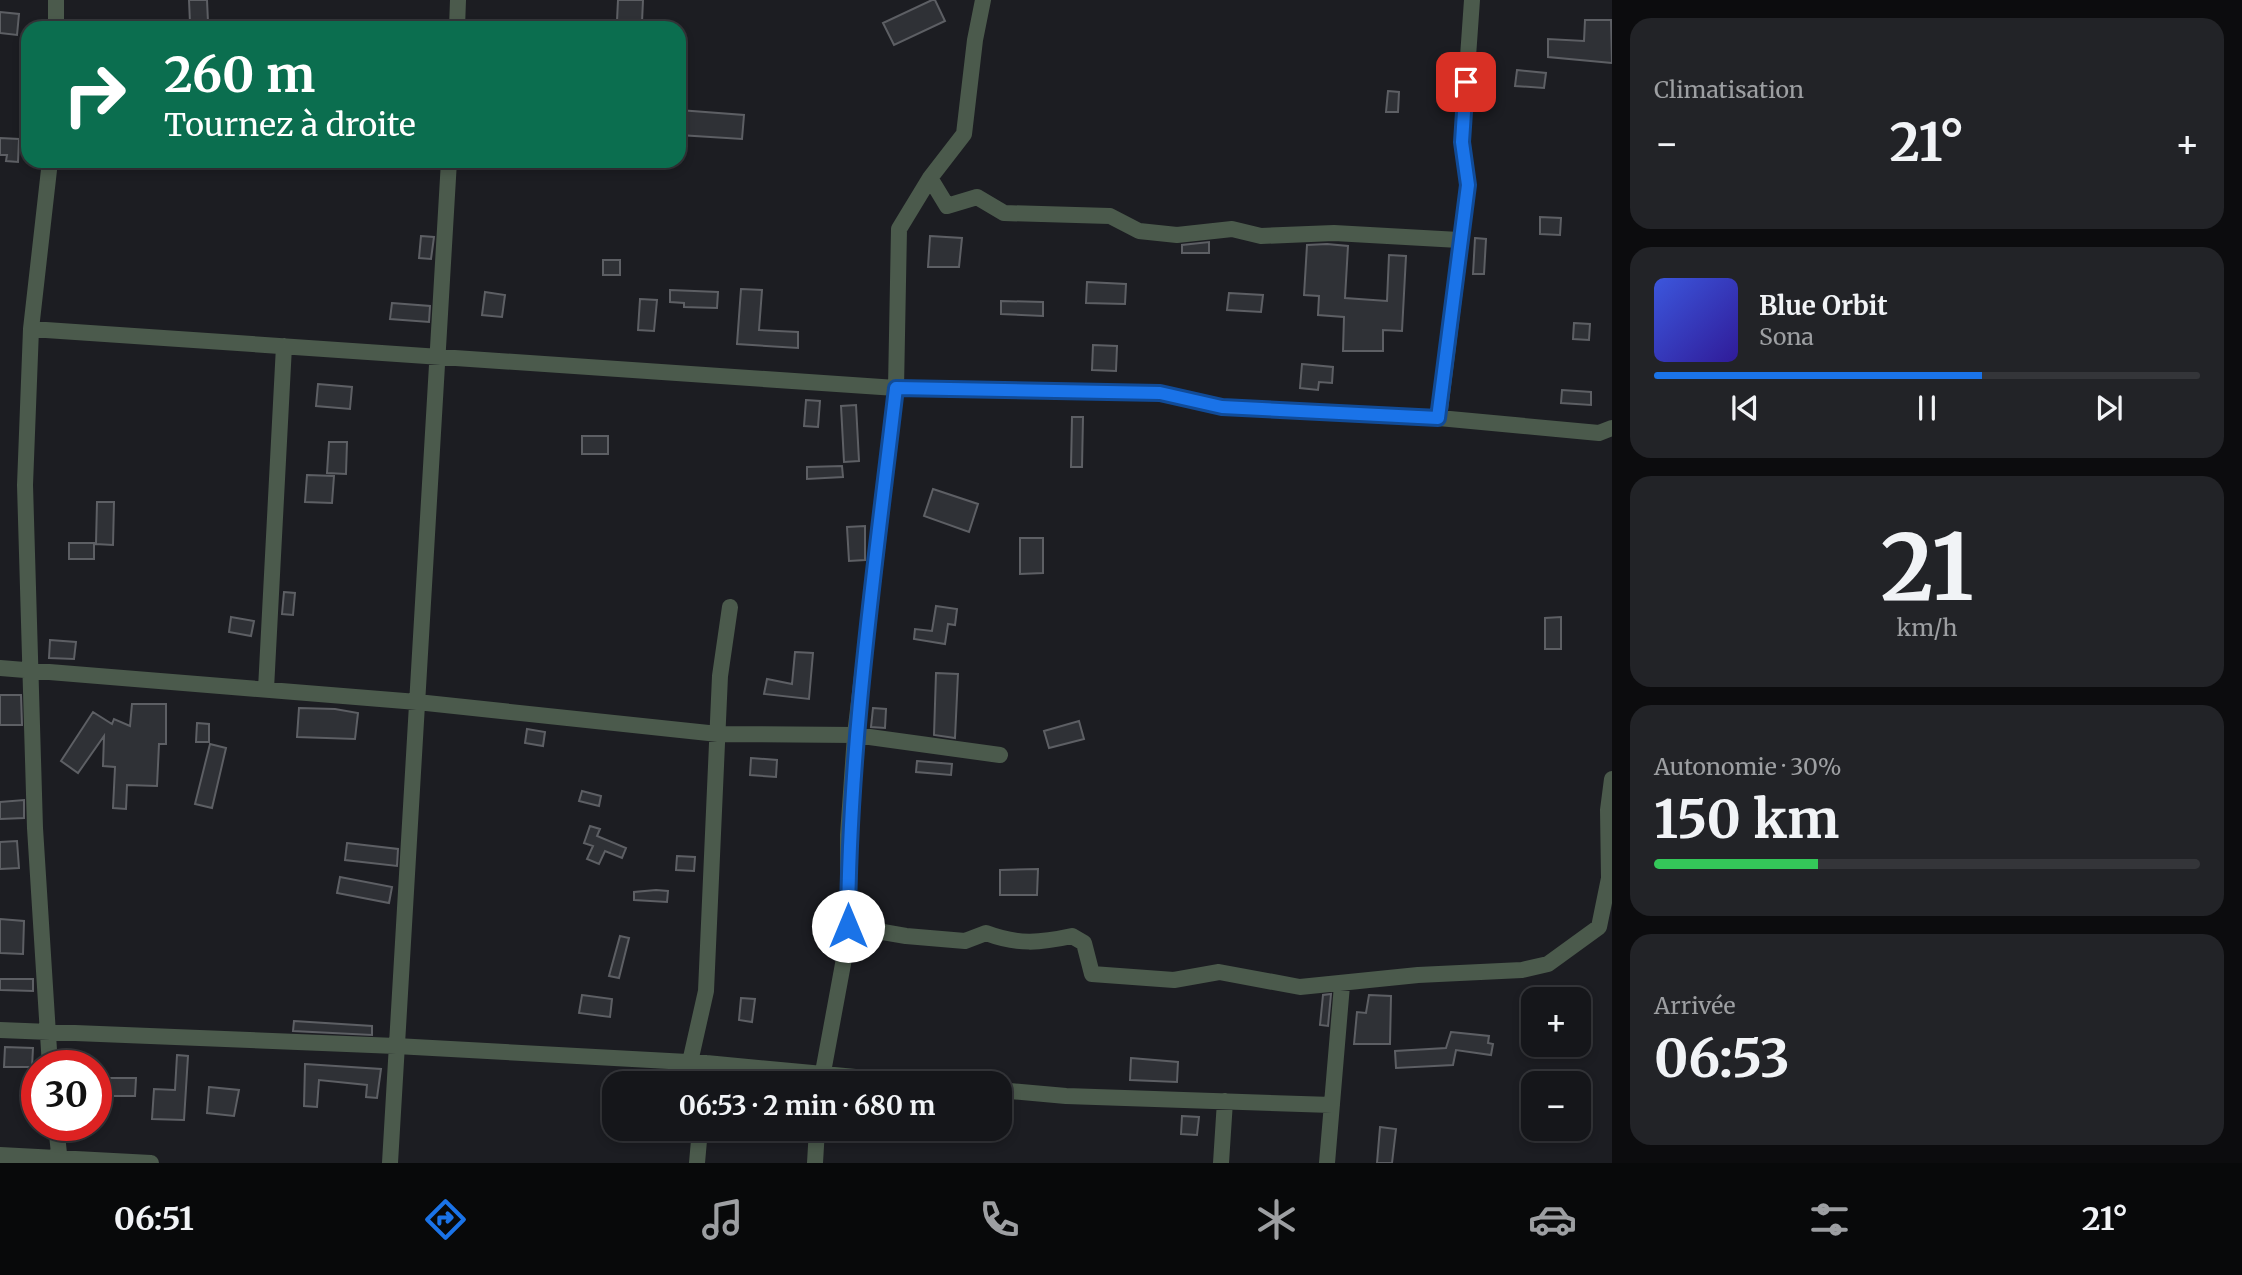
<!DOCTYPE html>
<html lang="fr">
<meta charset="utf-8">
<style>
:root{--surface:#15161a;--page:#222327;--text:#f1f3f6;--muted:#9d9fa2;--line:#343539;--accent:#1a73e8}
body{margin:0;font-family:Merriweather,serif;background:var(--page);color:var(--text);height:100vh;display:flex;flex-direction:column;font-size:26px;white-space:nowrap}
*{box-sizing:border-box;margin:0}
p{font-size:23px;color:var(--muted)}
.icon{flex:none;width:38px;height:38px;fill:none;stroke:currentColor;stroke-width:2;stroke-linecap:round;stroke-linejoin:round}
.map{position:relative;flex:1;overflow:hidden}
.drawer{display:flex;flex-direction:column;gap:18px;padding:18px;background:#0c0c0e;width:630px}
.drawer>*{flex:none}
.hud{position:absolute;left:21px;top:21px;width:665px;height:147px;border-radius:21px;box-shadow:0 4px 10px #0003,0 0 0 2px var(--line);background:#0b6e4f;color:#fff;overflow:hidden}
.tools{position:absolute;left:1521px;top:987px;display:grid;gap:14px}
.tools a{display:grid;place-items:center;width:70px;height:70px;border-radius:14px;background:var(--surface);box-shadow:0 4px 10px #0003,0 0 0 2px var(--line);font-size:35px}
.speed{position:absolute;left:21px;top:1050px;display:flex;gap:14px;font-size:35px;font-weight:700;text-align:center}
.speed>*{display:grid;place-content:center;width:91px;height:91px;border-radius:50%;background:var(--surface);box-shadow:0 4px 10px #0003,0 0 0 2px var(--line);line-height:1}
.speed .limit{border:10px solid #d22;background:#fff;color:#111}
.pin{position:absolute;display:grid;place-items:center;width:60px;height:60px;color:#fff;margin:-30px;border-radius:14px;box-shadow:0 4px 10px #0006}
.me{position:absolute;width:77px;margin:-38px;rotate:0deg;stroke-linejoin:round;filter:drop-shadow(0 0 5px #0008)}
.turn{display:flex;align-items:center;gap:24px;height:147px;padding:0 28px;font-size:32px}
.turn .icon{width:91px;height:91px;stroke-width:2.5}
.turn b{display:block;font-size:49px;line-height:60px}
.big{font-size:52px;font-weight:700;line-height:1.1}
.drawer .tile{flex:1;display:flex;flex-direction:column;justify-content:center;gap:10px;min-width:0;padding:0 24px;border-radius:21px;background:var(--page)}
.drawer .dial{align-items:center;gap:0}
.dial b{font-size:91px;line-height:1}
.song{display:flex;align-items:center;gap:21px}
.cover{width:84px;height:84px;border-radius:10px;background:linear-gradient(135deg,hsl(230 70% 55%),hsl(250 70% 35%))}
.played{height:7px;border-radius:4px;background:linear-gradient(90deg,var(--accent) 60%,var(--line) 60%)}
.keys{display:flex;justify-content:space-around;direction:ltr}
.heat{display:flex;justify-content:space-between;align-items:center;font-size:38px;direction:ltr}
.charge{height:10px;border-radius:5px;background:linear-gradient(90deg,#34c759 30%,var(--line) 0)}
.trip{position:absolute;left:602px;top:1071px;width:410px;height:70px;border-radius:21px;background:var(--surface);box-shadow:0 4px 10px #0003,0 0 0 2px var(--line);font-weight:700;line-height:70px;text-align:center}
.tab-bar{display:flex;height:112px;justify-content:space-around;align-items:center;background:#08090a;color:var(--muted)}
.tab-bar .icon{width:49px;height:49px}
.tab-bar .on{color:var(--accent)}
.tab-bar b{font-size:32px;color:var(--text)}
main{display:flex;flex:1;min-height:0}
.map>svg:first-child{display:block}
.building{fill:#2f3136;stroke:#5d5f64;stroke-width:2}
.lines{fill:none;stroke-linecap:round;stroke-linejoin:round}
.minor{stroke:#4b5a4c;stroke-width:16}
.route-casing{stroke:#114b97;stroke-width:18}
.route{stroke:#1a73e8;stroke-width:12}
</style>
<main>
<div class="map">
<svg width="1612" height="1163" viewBox="0 0 1612 1163">
<rect width="100%" height="100%" fill="#1c1d22"/>
<path class="building" d="M189,0H207L208,22L190,23Z
M618,0H643L642,22L617,21Z
M932,0H935L945,21L894,45L883,23Z
M0,12L19,14L17,35L0,33Z
M1585,20H1611L1612,63L1548,57V39L1584,41Z
M1517,70L1546,73L1544,88L1515,86Z
M1388,91L1399,92L1398,112H1386Z
M679,110L744,115L742,139L679,135Z
M0,138L19,139L18,162L6,161L7,155H0Z
M1540,217L1561,218L1560,235L1540,234Z
M421,236L434,237L431,259L419,258Z
M930,236L962,238L959,267H928Z
M1475,238L1486,239L1484,274H1473Z
M1209,242V253H1182V245Z
M1327,244L1348,246L1345,298L1387,301L1389,255L1406,256L1402,331L1383,330V351H1343L1344,317L1318,315L1319,296L1304,295L1307,245Z
M603,260H620V275H603Z
M1087,282L1126,284L1125,304L1086,303Z
M741,289L762,290L759,330L798,332V348L737,344Z
M670,290L718,292L717,308L684,307V303L670,302Z
M485,292L505,295L502,317L482,315Z
M1229,293L1263,295L1261,312L1227,310Z
M640,299L657,300L654,331L638,330Z
M1001,301L1043,302V316L1001,314Z
M392,303L430,306L429,322L390,319Z
M1574,323L1590,324L1589,340L1573,339Z
M1093,345L1117,346L1116,371L1092,370Z
M1302,364L1333,367L1332,383L1319,382L1318,390L1300,388Z
M318,384L352,387L350,409L316,406Z
M1562,390L1591,392V405L1561,403Z
M806,400L820,401L818,427L804,426Z
M856,405L859,461L844,462L841,406Z
M1072,417H1083L1082,467H1071Z
M582,436H608V454H582Z
M329,442H347L346,474L327,473Z
M842,466L843,477L807,479V467Z
M307,475L334,476L332,503L305,502Z
M933,489L978,504L969,532L924,516Z
M97,502H114L113,545L96,544Z
M865,526V560L849,561L847,527Z
M1020,538H1043V573L1020,574Z
M69,543H94V559H69Z
M284,592L295,593L293,615L282,614Z
M936,606L957,609L955,625L948,624L945,644L914,639L915,629L932,631Z
M231,617L254,621L251,636L229,632Z
M1561,617V649H1545V618Z
M50,640L76,642L74,659L49,658Z
M795,652L813,653L809,699L764,694L767,679L792,684Z
M936,673L958,674L955,738L934,735Z
M0,695H21L22,725H0Z
M132,704H166V744H159L157,786L127,785L126,809L113,808L115,767L103,766L104,736L78,773L61,761L93,712L112,724L114,719L130,726Z
M299,708L335,709L358,713L355,739L297,737Z
M873,708L886,709L885,728L871,727Z
M1079,721L1084,739L1049,748L1044,731Z
M197,723L209,724V742H196Z
M527,729L545,732L543,746L525,743Z
M210,744L226,748L212,808L195,804Z
M751,758L777,760L776,777L750,775Z
M917,761L952,764L951,775L916,772Z
M582,791L601,796L599,806L579,801Z
M24,800V818L0,819V802Z
M590,826L600,829L597,836L626,848L622,858L605,851L599,864L587,859L593,846L584,843Z
M17,841L19,868L0,869V842Z
M347,843L398,849L397,866L345,860Z
M677,856L695,857L694,871L676,870Z
M1038,869L1037,895H1000V870Z
M340,877L392,887L389,903L337,893Z
M656,890L668,891L667,902L634,900V892Z
M0,919L24,921L23,954L0,953Z
M620,936L629,938L619,978L609,976Z
M0,979H33V991L0,990Z
M1331,994L1328,1026L1320,1025L1323,995Z
M582,995L612,999L610,1017L579,1013Z
M1369,995L1391,996L1390,1044H1354L1357,1012L1366,1013Z
M741,998L755,999L752,1022L739,1020Z
M294,1021L372,1026V1035L293,1031Z
M1451,1032L1489,1036L1488,1043L1493,1044L1491,1055L1456,1050L1453,1065L1396,1068L1395,1051L1446,1048Z
M5,1047L33,1048L32,1067H4Z
M177,1055L188,1056L184,1120L152,1119L154,1089L175,1090Z
M1131,1058L1178,1062L1177,1082L1130,1080Z
M305,1064L381,1069L377,1098L366,1097L367,1085L319,1080L317,1107L304,1106Z
M106,1078H136L135,1096H105Z
M209,1087L239,1090L234,1116L207,1113Z
M1182,1116L1199,1117L1197,1135L1181,1134Z
M1380,1127L1396,1129L1392,1163H1377Z"/>
<g class="lines">
<path class="minor" d="M56,28V0
M457,28L458,0
M930,178L947,206L977,197L1004,213L1110,216L1139,231L1177,235L1232,229L1261,236L1334,233L1459,240
M31,329L896,388L1160,393L1222,407L1439,418L1599,433L1612,428
M1439,418L1468,185L1462,142L1472,0
M0,668L417,702L718,734L855,735L1000,755
M266,689L284,346
M848,926L906,936L965,941L986,933C1018,945 1040,943 1072,936L1084,943L1092,974L1174,980L1219,972L1300,987L1418,975L1522,970L1548,964L1599,927L1609,878L1608,810L1612,779
M0,1030L396,1046L706,1063L920,1083
M690,1062L706,991L720,676L730,607
M50,1066L35,828L25,485L31,329L50,161
M704,1083L706,1063
M821,1083L848,937V835L855,735L896,388L899,229L930,178L964,134L975,40L983,0
M999,1090L1066,1096L1332,1105
M56,1125L60,1163
M0,1155L151,1163
M390,1163L449,161
M697,1163L700,1129
M815,1163L817,1129
M1221,1163L1225,1101
M1327,1163L1342,985"/>
</g>
<g class="lines">
<g class="route-casing">
<path id="route" d="M848,926C849,745 875,567 896,388L1160,393L1222,407L1438,418L1468,185L1462,142L1466,82"/>
</g>
<use href="#route" class="route"/>
</g>
</svg>
<div class="tools">
<a>+</a>
<a>−</a>
</div>
<div class="speed"><div class="limit">30</div></div>
<div class="pin" style="left:1466px;top:82px;background:#d93025"><svg class="icon" aria-label="arrive" viewBox="0 0 24 24"><path d="M6 21V4h12l-3 4 3 4H6"/></svg></div>
<svg class="me" style="left:848px;top:926px" viewBox="-20 -20 40 40"><circle r="19" fill="#fff"/><path d="M0-13L10 11 0 6-10 11z" fill="#1a73e8"/></svg>
<div class="trip">06:53 · 2 min · 680 m</div>
<div class="hud">
<div class="turn"><svg class="icon" aria-label="right" viewBox="0 0 24 24"><path d="M7 20v-9h11M14 6l5 5-5 5"/></svg><div><b>260 m</b>Tournez à droite</div></div>
</div>
</div>
<section class="drawer">
<div class="tile"><p>Climatisation</p>
<div class="heat"><a>−</a><b class="big">21°</b><a>+</a></div>
</div>
<div class="tile">
<div class="song"><i class="cover"></i><div><b>Blue Orbit</b><p>Sona</p></div></div>
<div class="played"></div>
<div class="keys"><svg class="icon" aria-label="previous" viewBox="0 0 24 24"><path d="M18 5L8 12l10 7zM5 5v14"/></svg><svg class="icon" aria-label="pause" viewBox="0 0 24 24"><path d="M8 5v14M16 5v14"/></svg><svg class="icon" aria-label="next" viewBox="0 0 24 24"><path d="M6 5l10 7-10 7zM19 5v14"/></svg></div>
</div>
<div class="tile dial"><b>21</b><p>km/h</p></div>
<div class="tile"><p>Autonomie · 30%</p><b class="big">150 km</b><div class="charge"></div></div>
<div class="tile"><p>Arrivée</p><b class="big">06:53</b></div>
</section>
</main>
<nav class="tab-bar">
<b>06:51</b>
<svg class="icon on" aria-label="directions" viewBox="0 0 24 24"><path d="M12 3l9 9-9 9-9-9zM9 14v-3h6M13 9l2 2-2 2"/></svg>
<svg class="icon" aria-label="music" viewBox="0 0 24 24"><path d="M9 18V5l10-2v13"/><circle cx="6" cy="18" r="3"/><circle cx="16" cy="16" r="3"/></svg>
<svg class="icon" aria-label="phone" viewBox="0 0 24 24"><path d="M5 4h4l2 5-3 2q2 4 5 5l2-3 5 2v4C11 20 4 13 5 4z"/></svg>
<svg class="icon" aria-label="climate" viewBox="0 0 24 24"><path d="M12 3v18M4 7l16 10M4 17L20 7"/></svg>
<svg class="icon" aria-label="car" viewBox="0 0 24 24"><path d="M5 17H2v-5l4-1 3-4h7l3 4 3 1v5h-3M9 17h6M6 11h13"/><circle cx="7" cy="17" r="2"/><circle cx="17" cy="17" r="2"/></svg>
<svg class="icon" aria-label="filters" viewBox="0 0 24 24"><path d="M4 7h16M4 17h16"/><circle cx="9" cy="7" r="2"/><circle cx="15" cy="17" r="2"/></svg>
<b>21°</b>
</nav>
